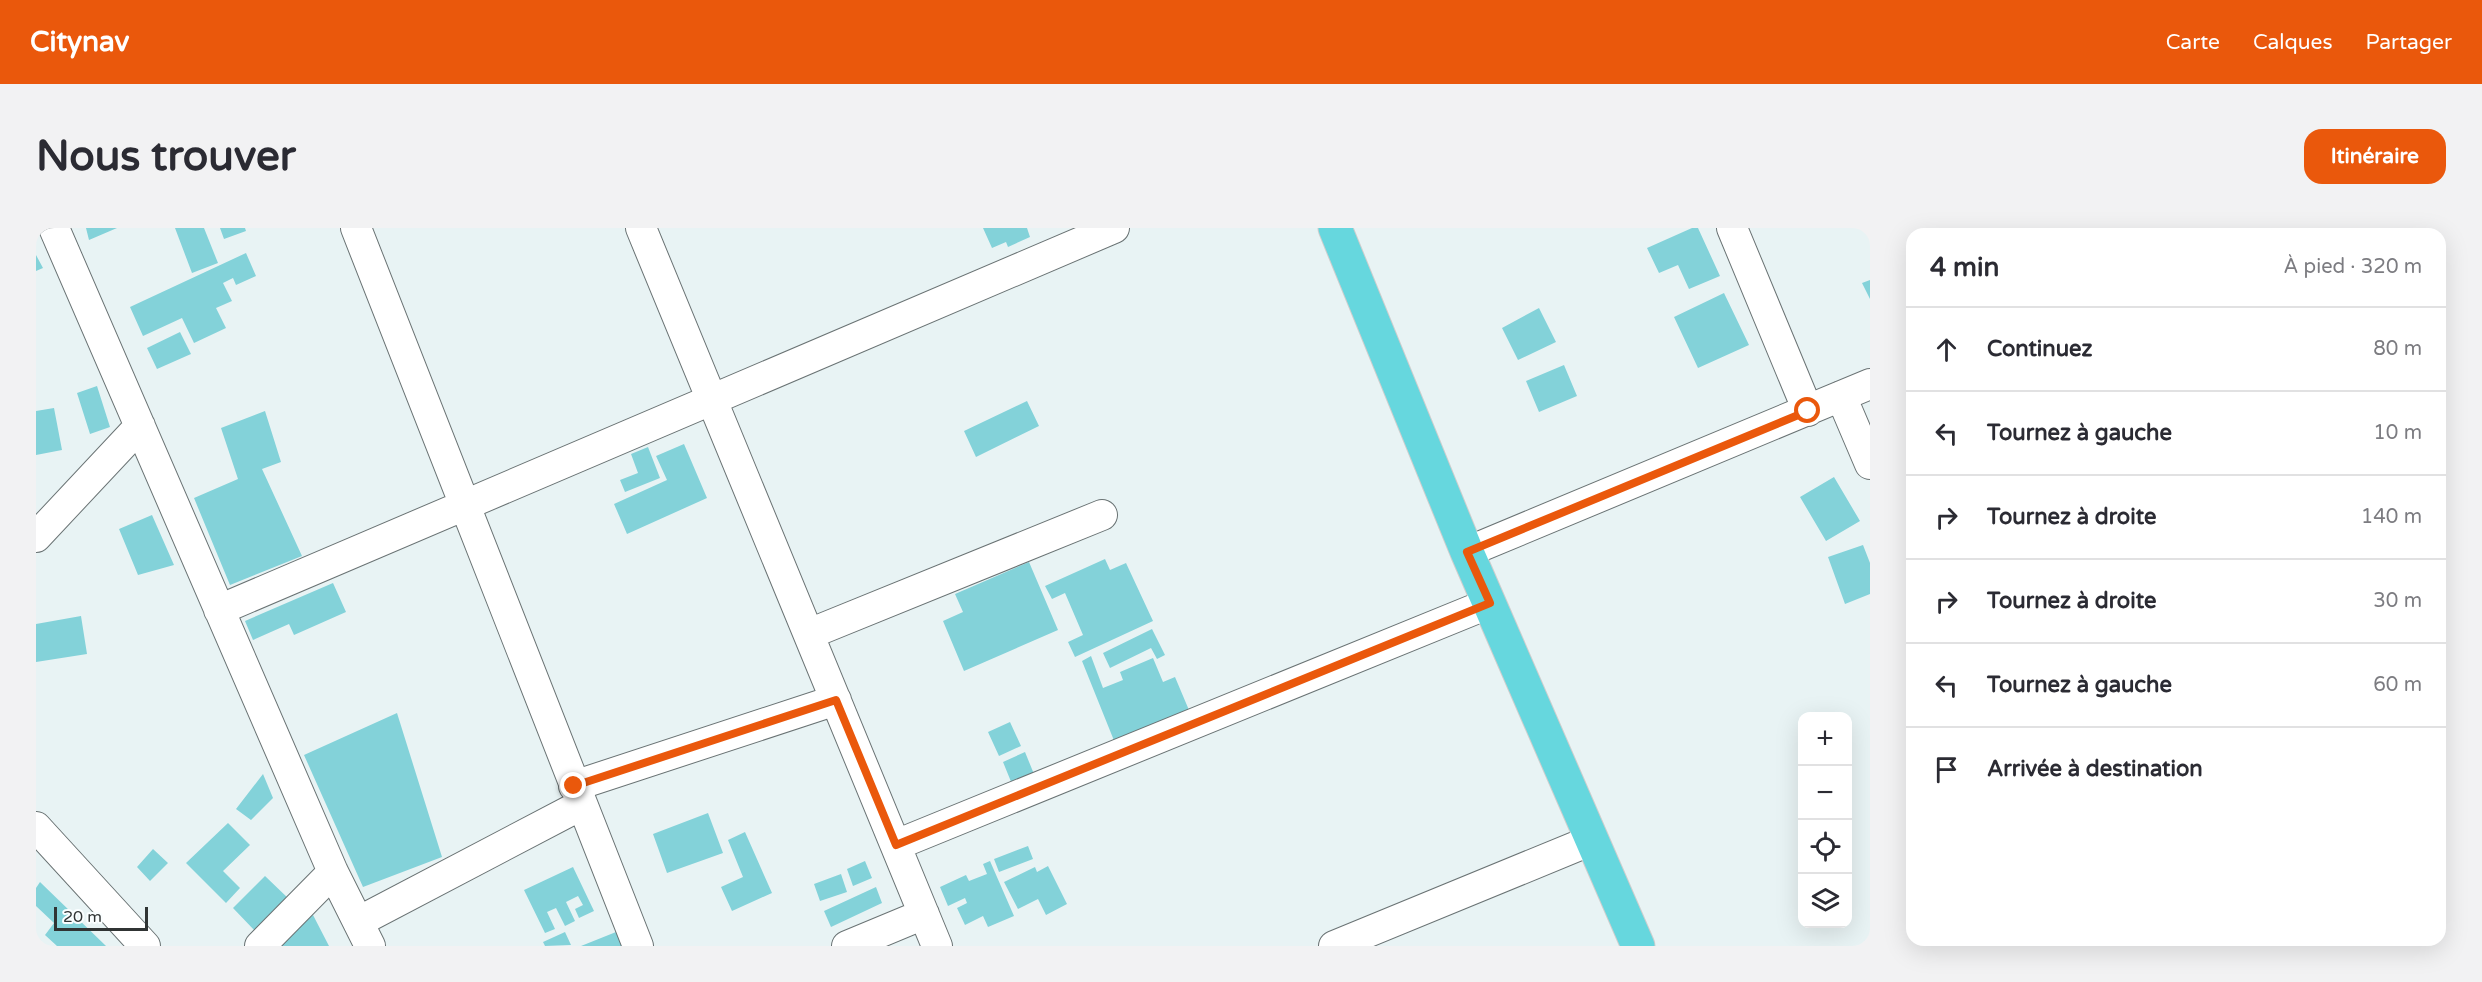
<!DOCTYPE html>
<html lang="fr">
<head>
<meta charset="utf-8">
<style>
  :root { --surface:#fff; --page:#f2f2f3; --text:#2b2b33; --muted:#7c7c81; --line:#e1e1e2; --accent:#ea580c }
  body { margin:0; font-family:"Varela Round",sans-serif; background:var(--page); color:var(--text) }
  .controls { position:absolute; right:18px; bottom:18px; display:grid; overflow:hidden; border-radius:12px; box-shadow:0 6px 24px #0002 }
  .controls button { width:54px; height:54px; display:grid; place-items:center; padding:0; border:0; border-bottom:2px solid var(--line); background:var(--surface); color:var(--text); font:30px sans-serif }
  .scale { position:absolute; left:18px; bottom:15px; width:94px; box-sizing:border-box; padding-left:6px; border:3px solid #303434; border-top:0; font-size:16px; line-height:21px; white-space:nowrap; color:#303434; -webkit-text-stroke:4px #fafeff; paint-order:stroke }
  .stop { position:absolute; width:18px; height:18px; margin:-14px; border:4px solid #ea580c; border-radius:50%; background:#fff }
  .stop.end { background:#ea580c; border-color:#fff; box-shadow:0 2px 6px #0008 }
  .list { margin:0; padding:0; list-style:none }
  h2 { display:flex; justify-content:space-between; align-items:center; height:78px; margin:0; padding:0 24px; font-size:26px }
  h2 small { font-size:20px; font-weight:400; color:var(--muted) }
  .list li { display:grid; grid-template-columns:39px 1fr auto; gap:18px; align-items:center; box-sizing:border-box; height:84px; padding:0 24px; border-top:2px solid var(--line) }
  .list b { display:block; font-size:22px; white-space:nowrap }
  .list em { font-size:20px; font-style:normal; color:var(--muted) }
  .icon { flex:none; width:33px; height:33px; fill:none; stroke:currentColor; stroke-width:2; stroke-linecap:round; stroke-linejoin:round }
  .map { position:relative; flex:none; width:1834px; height:718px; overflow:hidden; border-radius:18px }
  header { display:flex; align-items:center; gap:36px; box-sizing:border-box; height:84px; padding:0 30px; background:var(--accent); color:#fff }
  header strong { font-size:28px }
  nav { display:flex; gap:33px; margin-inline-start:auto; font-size:21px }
  .intro { display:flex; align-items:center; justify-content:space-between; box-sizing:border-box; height:144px; padding:0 36px }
  h1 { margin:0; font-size:42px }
  .button { padding:15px 27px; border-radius:18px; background:var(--accent); color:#fff; font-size:21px; font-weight:700 }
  main { display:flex; gap:36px; padding:0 36px }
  aside { flex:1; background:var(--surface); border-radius:18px; box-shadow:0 6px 24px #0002 }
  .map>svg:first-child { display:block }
  .building { fill:#83d2d9 }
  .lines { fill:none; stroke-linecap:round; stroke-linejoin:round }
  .minor-casing { stroke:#6a7374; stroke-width:32 }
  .primary-casing { stroke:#cdcece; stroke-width:35 }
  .minor { stroke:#fff; stroke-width:30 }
  .primary { stroke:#66d7de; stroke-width:33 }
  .route { stroke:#ea580c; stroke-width:8 }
</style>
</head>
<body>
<header>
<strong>Citynav</strong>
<nav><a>Carte</a><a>Calques</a><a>Partager</a></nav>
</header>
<div class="intro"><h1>Nous trouver</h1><a class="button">Itinéraire</a></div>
<main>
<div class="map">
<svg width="1834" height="718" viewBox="0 0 1834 718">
  <rect width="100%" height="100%" fill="#e8f3f4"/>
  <path class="building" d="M50 0H81L53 12Z
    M139 0H168L182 35 156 45Z
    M184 0H209L210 3 188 11Z
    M947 0H991L994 9 972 19 970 14 956 20Z
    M1656 0H1662L1684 48 1653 61 1642 37 1623 45 1611 20Z
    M210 25 220 48 200 57 197 50 187 55 196 73 180 80 190 100 158 115 146 90 107 108 94 79Z
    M0 27 7 40 0 43Z
    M1834 52V71L1826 55Z
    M1688 65 1713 117 1662 140 1638 89Z
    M1503 80 1520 114 1482 132 1466 100Z
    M144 104 155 126 121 141 111 120Z
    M1528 137 1541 168 1503 184 1490 153Z
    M61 158 74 199 54 206 41 165Z
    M991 173 1003 198 940 229 928 203Z
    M18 180 26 222 0 227V183Z
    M229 183 245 234 226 241 266 328 194 357 158 270 202 251 185 200Z
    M648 216 671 270 591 306 578 276 631 252 620 228Z
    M612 219 624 250 589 264 584 252 602 245 595 226Z
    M1798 249 1824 293 1790 313 1764 269Z
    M116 287 138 337 102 347 83 301Z
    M1827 317 1834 335V366L1809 376 1792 329Z
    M1069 331 1074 342 1090 335 1117 393 1039 429 1032 414 1047 407 1029 365 1016 371 1009 358Z
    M993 334 1022 402 928 443 907 393 927 384 919 366Z
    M297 355 310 384 258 407 253 396 217 412 209 393Z
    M45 388 51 426 0 434V396Z
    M1116 401 1129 427 1121 431 1115 420 1074 440 1067 425Z
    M1055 428 1067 460 1087 452 1084 444 1117 430 1127 454 1139 449 1158 494 1083 525 1046 433Z
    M361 485 406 629 327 659 268 527Z
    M974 494 985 518 963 528 952 504Z
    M989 524 1000 551 978 561 967 534Z
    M227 546 237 570 215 592 200 581Z
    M672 585 687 625 631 645 617 606Z
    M192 595 214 617 187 643 204 660 190 675 150 635Z
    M709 604 736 665 696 683 685 659 707 649 692 612Z
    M992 618 997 631 963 644 958 631Z
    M117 621 132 635 114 653 101 639Z
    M829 633 836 650 817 658 811 641Z
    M954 633 978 688 952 699 947 688 929 697 921 680 931 675 929 670 912 678 904 659 930 647 933 653 951 646 947 636Z
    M1012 638 1031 676 1010 687 1002 671 982 681 968 654 999 639 1001 644Z
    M537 639 558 683 543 690 539 681 547 677 542 668 530 674 539 693 529 698 520 680 511 684 519 701 509 705 488 662Z
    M805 646 811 664 784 673 778 656Z
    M229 648 254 672 221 705 197 680Z
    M4 654 70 718H21L9 707 18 695 0 678V660Z
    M840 659 846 675 795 699 788 683Z
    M277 687 293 718H236Z
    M585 702 592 718H545Z
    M529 704 535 717 509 718 507 714Z"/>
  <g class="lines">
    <g class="minor-casing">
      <path id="minor" d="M18 0 297 644 334 718
        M320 0 602 718
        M605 0 901 718
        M1696 0 1772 183
        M1805 168 1834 236
        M0 309 104 198
        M1431 324 1834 156
        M183 382 1078 0
        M773 406 1066 287
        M538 558 800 472
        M0 599 109 718
        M860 617 1454 375
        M322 694 545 577
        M224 718 297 644
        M811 718 888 686
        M1298 718 1556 612"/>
    </g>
    <g class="primary-casing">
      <path id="primary" d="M1299 0 1431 324 1602 718"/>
    </g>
    <use href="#minor" class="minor"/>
    <use href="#primary" class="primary"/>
  </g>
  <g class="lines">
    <path class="route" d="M538 558 800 472 860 617 1454 375 1431 324 1772 183"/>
  </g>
</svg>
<div class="controls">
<button>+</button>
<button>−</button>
<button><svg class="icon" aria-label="locate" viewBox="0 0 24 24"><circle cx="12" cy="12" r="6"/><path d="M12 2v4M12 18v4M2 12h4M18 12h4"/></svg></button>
<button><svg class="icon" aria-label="layers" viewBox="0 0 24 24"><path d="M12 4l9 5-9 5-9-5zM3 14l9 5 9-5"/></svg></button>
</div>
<div class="scale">20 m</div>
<div class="stop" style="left:1772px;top:183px"></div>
<div class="stop end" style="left:538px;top:558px"></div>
</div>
<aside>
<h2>4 min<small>À pied · 320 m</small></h2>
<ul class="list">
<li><svg class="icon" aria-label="ahead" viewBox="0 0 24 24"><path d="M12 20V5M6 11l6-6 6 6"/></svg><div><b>Continuez</b></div><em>80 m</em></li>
<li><svg class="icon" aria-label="left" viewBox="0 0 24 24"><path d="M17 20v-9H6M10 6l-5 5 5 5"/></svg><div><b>Tournez à gauche</b></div><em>10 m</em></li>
<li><svg class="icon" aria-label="right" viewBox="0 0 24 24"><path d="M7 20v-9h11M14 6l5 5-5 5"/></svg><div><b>Tournez à droite</b></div><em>140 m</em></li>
<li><svg class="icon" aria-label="right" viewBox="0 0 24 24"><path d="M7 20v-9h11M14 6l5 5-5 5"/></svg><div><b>Tournez à droite</b></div><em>30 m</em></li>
<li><svg class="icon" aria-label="left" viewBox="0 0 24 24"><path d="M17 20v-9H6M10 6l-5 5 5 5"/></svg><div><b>Tournez à gauche</b></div><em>60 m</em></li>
<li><svg class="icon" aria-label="arrive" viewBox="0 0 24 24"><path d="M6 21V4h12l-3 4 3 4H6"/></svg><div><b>Arrivée à destination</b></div></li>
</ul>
</aside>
</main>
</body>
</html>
